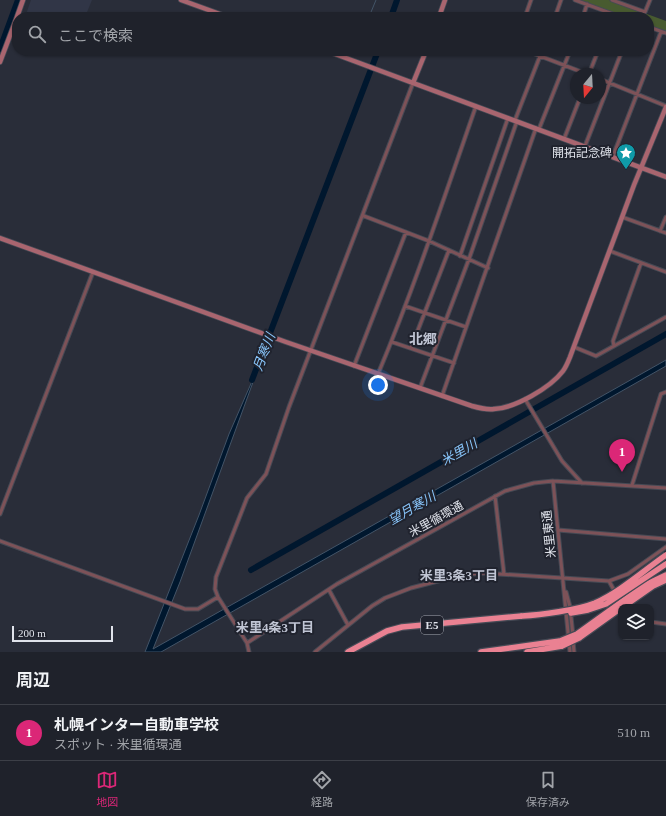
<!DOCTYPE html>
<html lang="ja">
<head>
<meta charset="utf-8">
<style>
  :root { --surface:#1f222b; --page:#2c2f37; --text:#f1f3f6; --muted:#a1a4a9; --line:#3c3f47; --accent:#db2777 }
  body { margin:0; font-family:"Times New Roman","Noto Sans JP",serif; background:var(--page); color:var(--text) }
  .controls { position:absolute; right:12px; bottom:12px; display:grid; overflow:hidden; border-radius:8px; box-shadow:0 1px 3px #0004 }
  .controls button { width:36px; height:36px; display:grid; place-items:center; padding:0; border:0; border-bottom:1px solid var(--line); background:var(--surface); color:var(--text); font:20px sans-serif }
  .compass { position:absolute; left:570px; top:68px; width:36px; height:36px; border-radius:50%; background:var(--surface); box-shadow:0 1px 3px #0004; rotate:198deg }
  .scale { position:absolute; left:12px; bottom:10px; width:101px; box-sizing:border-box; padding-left:4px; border:2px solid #e0e3eb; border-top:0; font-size:11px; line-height:14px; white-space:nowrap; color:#e0e3eb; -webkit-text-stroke:3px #20232e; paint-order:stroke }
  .you { position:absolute; left:378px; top:385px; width:14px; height:14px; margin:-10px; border:3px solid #fff; border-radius:50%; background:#1a73e8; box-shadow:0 0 0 6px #1a73e833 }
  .badge { display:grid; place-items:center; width:26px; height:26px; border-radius:50%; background:var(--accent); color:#fff; font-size:13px; font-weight:700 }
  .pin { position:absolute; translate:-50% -33px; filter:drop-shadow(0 1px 2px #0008) }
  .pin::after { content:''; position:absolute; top:21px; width:14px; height:12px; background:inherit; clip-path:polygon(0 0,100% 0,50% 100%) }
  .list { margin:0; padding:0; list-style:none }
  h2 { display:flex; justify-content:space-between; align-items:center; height:52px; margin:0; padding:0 16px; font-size:17px }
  h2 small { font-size:13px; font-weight:400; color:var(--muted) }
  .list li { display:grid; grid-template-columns:26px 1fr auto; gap:12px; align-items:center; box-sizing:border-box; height:56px; padding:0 16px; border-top:1px solid var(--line) }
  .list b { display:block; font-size:15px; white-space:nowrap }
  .list p { margin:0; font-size:13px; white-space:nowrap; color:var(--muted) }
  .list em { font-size:13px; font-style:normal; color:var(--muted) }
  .icon { flex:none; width:22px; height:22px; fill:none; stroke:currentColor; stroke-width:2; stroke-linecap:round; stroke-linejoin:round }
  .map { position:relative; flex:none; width:666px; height:652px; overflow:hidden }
  .search { position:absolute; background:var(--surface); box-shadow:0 1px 3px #0004; left:12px; right:12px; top:12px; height:44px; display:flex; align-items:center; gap:10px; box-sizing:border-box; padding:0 14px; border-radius:16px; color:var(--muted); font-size:15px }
  .sheet { height:108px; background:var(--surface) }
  nav { display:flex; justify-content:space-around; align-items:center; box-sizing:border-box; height:56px; border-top:1px solid var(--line); background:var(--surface); font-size:11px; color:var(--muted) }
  nav a { display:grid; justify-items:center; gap:2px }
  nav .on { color:var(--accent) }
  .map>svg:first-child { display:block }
  .built { fill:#313647 }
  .green { fill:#485b30 }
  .water { fill:#00172e; stroke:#435467 }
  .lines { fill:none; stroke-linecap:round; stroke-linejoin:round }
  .stream { stroke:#435467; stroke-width:1 }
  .river { stroke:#00172e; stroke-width:6 }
  .street-casing { stroke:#464a55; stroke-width:5 }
  .secondary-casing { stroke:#464a55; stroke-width:6 }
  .highway-casing { stroke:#464a55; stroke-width:8 }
  .street { stroke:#7d5258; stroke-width:3 }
  .secondary { stroke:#a9656f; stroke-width:4.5 }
  .highway { stroke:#ea8192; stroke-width:5.5 }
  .highway-bridge-casing { stroke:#464a55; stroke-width:8; stroke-linecap:butt }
  .highway-bridge { stroke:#ea8192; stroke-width:5.5 }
  .labels { text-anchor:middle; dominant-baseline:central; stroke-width:4; stroke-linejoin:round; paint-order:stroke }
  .shield { fill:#20232e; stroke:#a6a9b2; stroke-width:1 }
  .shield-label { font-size:11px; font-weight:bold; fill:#e0e3eb }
  .poi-label { font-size:12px; fill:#e0e3eb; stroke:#20232e; text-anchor:end }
  .street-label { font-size:12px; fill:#e0e3eb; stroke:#20232e }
  .water-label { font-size:13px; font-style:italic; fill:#89c6fc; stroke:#20232e }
  .neighbourhood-label { font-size:13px; font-weight:bold; fill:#c0c5d4; stroke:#20232e }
  .quarter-label { font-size:14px; font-weight:bold; fill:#c0c5d4; stroke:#20232e }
</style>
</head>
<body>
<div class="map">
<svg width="666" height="652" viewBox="0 0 666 652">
  <rect width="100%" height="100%" fill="#292d39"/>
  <path class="built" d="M31 0H92L85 17H25Z"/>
  <path class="green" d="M578 0H609L666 21V33L649 26V17H624Z"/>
  <path class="water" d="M666 360V366L161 652H145L199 515 229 434 260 363 180 582 153 649Z"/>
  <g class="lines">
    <path class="stream" d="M369 17 376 0
      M346 51 355 54 356 51"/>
    <path class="river" d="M391 17 397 0
      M0 49 18 0
      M252 380 378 51
      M251 570 666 334"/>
    <g class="street-casing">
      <path id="street" d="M575 0 621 17
        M612 0 645 12 650 0
        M525 17 531 0
        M555 17 561 0
        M583 17 587 4
        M649 27 666 33
        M527 51 587 74
        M589 74 598 51
        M600 79 666 106
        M515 120 542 51
        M539 129 570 51
        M564 139 580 98
        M585 146 622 51
        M613 156 661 32
        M364 216 429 241 488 268
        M622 217 666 233
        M660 231 666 217
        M610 251 666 272
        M460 256 508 118
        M405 306 466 327
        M392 342 454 363
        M614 346 613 341 641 263
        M574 347 596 356 666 317
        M411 348 449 250
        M354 366 406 232
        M378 374C415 286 445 195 476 106
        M420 388 469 259 517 121
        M442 396 536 128
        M525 399 562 461 582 483
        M553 481 570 652
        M632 485 661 394 666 392
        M495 496 504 574
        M0 514 93 272
        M558 530 666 539
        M0 541 185 609H198L218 597
        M609 581 615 592
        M329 590 348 625
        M566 592 570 607 573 636
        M651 622 666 624
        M573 641 574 652
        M247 643 218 597 215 589 216 577 247 498 266 474 289 407 413 83
        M249 652 247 643 337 584 505 491 534 483 553 481 666 488
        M315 652 372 606 385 598 411 588 461 575 483 573 609 581 628 574 666 547"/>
    </g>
    <g class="secondary-casing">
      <path id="secondary" d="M181 0 228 17
        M17 17 23 0
        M439 17 445 0
        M327 51 666 177
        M0 62 17 17
        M413 83 426 51
        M0 238 286 342 472 406C479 408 486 410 494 409 515 408 550 388 563 371 566 367 568 362 570 357L634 185 666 107"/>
    </g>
    <g class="highway-casing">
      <path id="highway" d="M623 607 653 586 666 580
        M577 634 645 585 666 575
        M579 638 621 608
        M348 652 387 631 402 627 522 616
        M481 652 560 641
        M527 652 562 646"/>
    </g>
    <use href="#street" class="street"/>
    <use href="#secondary" class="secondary"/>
    <use href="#highway" class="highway"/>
    <g class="highway-bridge-casing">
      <path id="highway-bridge" d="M571 613 588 610 606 604 666 564
        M522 616C540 615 578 610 595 603 620 592 643 571 666 555
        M560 641 577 634
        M562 646 579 638"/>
    </g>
    <use href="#highway-bridge" class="highway-bridge"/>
  </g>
  <defs>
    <g id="sight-pin" transform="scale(1)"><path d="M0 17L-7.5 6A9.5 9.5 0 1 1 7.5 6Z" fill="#0f9aa8" stroke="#20232e"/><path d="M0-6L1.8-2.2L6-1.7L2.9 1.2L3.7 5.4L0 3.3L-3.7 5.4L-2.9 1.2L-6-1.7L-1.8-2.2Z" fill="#fff"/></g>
  </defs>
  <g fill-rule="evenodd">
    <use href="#sight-pin" x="626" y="153"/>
  </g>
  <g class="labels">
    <rect class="shield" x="421" y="616" width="22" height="18" rx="3"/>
    <g class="shield-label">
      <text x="432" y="625">E5</text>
    </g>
    <g class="poi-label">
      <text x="612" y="153">開拓記念碑</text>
    </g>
    <g class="street-label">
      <text transform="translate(436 519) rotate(-29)">米里循環通</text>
      <text transform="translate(549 534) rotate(-96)">米里東通</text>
    </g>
    <g class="water-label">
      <text transform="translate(264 352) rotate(-69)">月寒川</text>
      <text transform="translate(459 452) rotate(-30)">米里川</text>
      <text transform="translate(412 508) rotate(-30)">望月寒川</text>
    </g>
    <g class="neighbourhood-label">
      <text x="459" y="575">米里3条3丁目</text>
      <text x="275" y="627">米里4条3丁目</text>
    </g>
    <g class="quarter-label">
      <text x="423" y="339">北郷</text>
    </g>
  </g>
</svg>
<div class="controls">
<button><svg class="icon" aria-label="layers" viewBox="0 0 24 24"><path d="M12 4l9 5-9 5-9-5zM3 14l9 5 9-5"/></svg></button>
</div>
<svg class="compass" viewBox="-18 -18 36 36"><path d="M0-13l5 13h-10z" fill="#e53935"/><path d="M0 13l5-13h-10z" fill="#a1a4a9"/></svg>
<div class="scale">200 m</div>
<div class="you"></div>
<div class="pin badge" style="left:622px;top:472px">1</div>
<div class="search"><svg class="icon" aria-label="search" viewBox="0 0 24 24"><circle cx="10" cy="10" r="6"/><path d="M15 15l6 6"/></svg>ここで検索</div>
</div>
<section class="sheet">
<h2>周辺<small></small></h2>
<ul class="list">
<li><span class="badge">1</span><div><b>札幌インター自動車学校</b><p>スポット · 米里循環通</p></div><em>510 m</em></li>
</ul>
</section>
<nav>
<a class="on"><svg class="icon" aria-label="map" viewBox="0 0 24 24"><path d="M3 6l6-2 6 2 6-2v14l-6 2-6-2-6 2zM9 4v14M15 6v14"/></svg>地図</a>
<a><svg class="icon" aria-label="directions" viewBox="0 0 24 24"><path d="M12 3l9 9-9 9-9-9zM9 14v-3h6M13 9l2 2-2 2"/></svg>経路</a>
<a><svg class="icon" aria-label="saved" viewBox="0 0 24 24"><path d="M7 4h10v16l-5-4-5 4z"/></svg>保存済み</a>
</nav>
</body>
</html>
